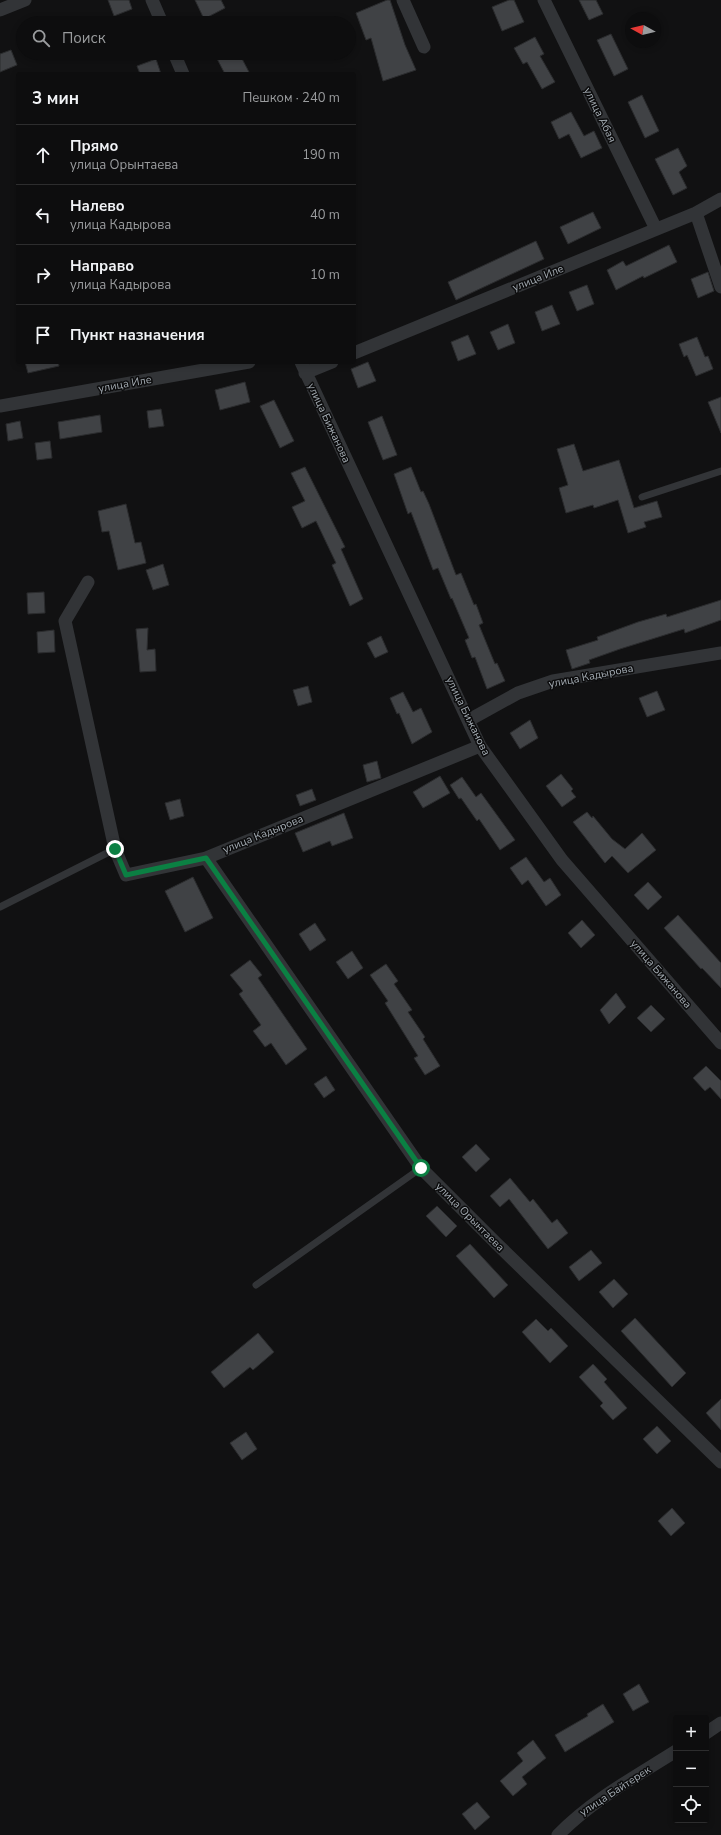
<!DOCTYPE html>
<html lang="ru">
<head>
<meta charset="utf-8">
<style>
  :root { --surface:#0d0d0e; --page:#161617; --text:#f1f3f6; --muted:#9a9c9e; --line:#2d2d2e }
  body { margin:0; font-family:"Nunito Sans",sans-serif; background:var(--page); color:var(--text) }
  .controls { position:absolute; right:12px; bottom:12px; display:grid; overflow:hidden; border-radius:4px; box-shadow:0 2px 6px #0003 }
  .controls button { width:36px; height:36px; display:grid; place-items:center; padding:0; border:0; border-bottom:1px solid var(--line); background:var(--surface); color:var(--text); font:20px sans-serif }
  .compass { position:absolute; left:625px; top:12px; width:36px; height:36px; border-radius:50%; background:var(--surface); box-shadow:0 2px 6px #0003; rotate:278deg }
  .stop { position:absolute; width:12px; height:12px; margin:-9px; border:3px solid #0b8043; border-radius:50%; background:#fff }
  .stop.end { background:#0b8043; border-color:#fff; box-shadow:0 1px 4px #0008 }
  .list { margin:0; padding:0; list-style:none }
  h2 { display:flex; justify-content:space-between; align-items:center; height:52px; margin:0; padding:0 16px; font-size:17px }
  h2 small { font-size:13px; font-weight:400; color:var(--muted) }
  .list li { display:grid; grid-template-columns:26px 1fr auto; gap:12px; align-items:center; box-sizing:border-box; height:60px; padding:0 16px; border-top:1px solid var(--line) }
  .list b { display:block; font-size:15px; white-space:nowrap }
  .list p { margin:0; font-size:13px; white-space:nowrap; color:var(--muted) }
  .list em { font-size:13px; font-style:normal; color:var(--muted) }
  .icon { flex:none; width:22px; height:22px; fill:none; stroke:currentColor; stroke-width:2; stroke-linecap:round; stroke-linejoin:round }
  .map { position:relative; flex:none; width:721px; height:1835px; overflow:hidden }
  .search { position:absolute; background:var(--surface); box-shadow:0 2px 6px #0003; left:16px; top:16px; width:340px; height:44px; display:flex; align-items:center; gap:10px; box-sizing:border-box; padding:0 14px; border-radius:22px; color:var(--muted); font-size:15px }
  .panel { position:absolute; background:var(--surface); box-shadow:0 2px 6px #0003; left:16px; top:72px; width:340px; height:292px; border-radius:4px }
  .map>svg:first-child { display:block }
  .building { fill:#404245; stroke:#2b2c2e }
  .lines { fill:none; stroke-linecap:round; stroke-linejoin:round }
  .service { stroke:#323437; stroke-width:7 }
  .minor { stroke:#323437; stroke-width:13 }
  .route { stroke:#0b8043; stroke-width:5 }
  .labels { text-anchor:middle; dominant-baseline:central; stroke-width:3; stroke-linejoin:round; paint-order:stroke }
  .street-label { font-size:11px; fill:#a3abb2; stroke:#0c0c0d }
</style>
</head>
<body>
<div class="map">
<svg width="721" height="1835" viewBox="0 0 721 1835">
  <rect width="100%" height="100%" fill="#111112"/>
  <path class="building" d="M108 0H129L132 9 114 16Z
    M195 0H221L225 8 204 19Z
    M387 0H390L405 45 416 70 383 81 371 38 366 40 356 13Z
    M509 0H514L524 22 502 31 492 7Z
    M579 0H596L603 14 589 20Z
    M611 34 628 69 614 76 597 40Z
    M535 37 544 54 540 56 555 82 542 89 527 62 523 64 514 48Z
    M11 50 17 65 0 72V54Z
    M214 53H239L250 74H225Z
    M156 59 161 74H140L137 66Z
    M642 95 659 131 645 138 628 102Z
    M571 112 584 136 594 131 602 148 581 158 569 134 559 139 551 122Z
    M678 148 687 166 679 172 687 188 673 195 655 159Z
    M593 212 601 228 568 244 560 227Z
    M536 241 544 259 456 300 448 282Z
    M669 245 677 262 644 278 643 276 616 290 607 270 623 261 626 266Z
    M708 272 714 291 698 298 691 279Z
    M587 285 594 304 577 311 569 292Z
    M552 305 560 324 542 331 535 312Z
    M508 324 515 343 498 350 490 332Z
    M468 335 476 354 458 361 451 342Z
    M697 337 705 357 708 356 713 369 696 376 687 355 684 357 679 344Z
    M25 362H58L59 366 28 373Z
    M368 362 376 381 358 388 351 369Z
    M245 382 250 402 220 410 215 390Z
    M721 397V433L708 402Z
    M274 400 294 441 280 448 260 406Z
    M161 409 164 426 149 428 147 411Z
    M100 415 102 432 60 439 58 422Z
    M382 416 397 455 383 460 368 422Z
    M20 421 23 438 8 441 6 424Z
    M50 441 52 458 37 460 35 443Z
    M574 444 583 471 619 460 634 508 657 501 662 517 644 522 646 527 628 533 618 500 594 508 593 505 566 513 559 488 568 485 557 449Z
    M305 467 345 547 341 549 363 599 350 606 332 565 336 563 316 521 302 528 292 507 305 501 291 473Z
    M411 467 421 492 423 491 429 504 456 575 461 573 474 605 476 604 483 623 479 625 495 664 497 663 505 681 487 689 475 657 472 658 465 640 469 638 452 598 451 599 438 568 433 570 411 512 408 514 394 474Z
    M126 504 135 543 141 542 146 563 118 570 109 531 102 532 98 511Z
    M163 564 169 585 153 590 146 570Z
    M44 592 45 613 28 614 27 593Z
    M721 600V620L685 633 684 629 620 649 589 660 590 663 572 669 566 650 598 640 597 637 638 622 666 614 667 617Z
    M148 628 147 650 155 649 156 671 140 672 136 629Z
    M54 630 55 652 38 653 37 632Z
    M381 636 388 652 375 658 367 643Z
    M308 686 312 702 298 706 293 690Z
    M657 691 665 710 647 717 639 698Z
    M403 692 413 712 421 708 432 732 412 744 399 713 397 714 390 698Z
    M530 720 538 738 520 749 510 733Z
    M377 761 381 778 367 782 363 765Z
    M561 774 573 789 571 791 576 797 562 807 546 786Z
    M440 776 450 793 423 808 413 792Z
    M462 777 476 797 481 793 515 840 500 850 479 819 477 821 461 798 459 799 450 785Z
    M312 789 316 800 300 806 296 795Z
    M180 799 184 816 170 820 165 803Z
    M587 812 592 818 593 816 612 839 625 849 642 833 656 850 628 873 612 856 605 863 573 822Z
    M344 813 353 838 332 846 330 841 303 852 295 833Z
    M526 857 544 882 550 878 561 895 546 906 528 880 522 885 510 868Z
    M193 877 213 918 185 932 165 891Z
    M648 882 662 897 648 910 634 895Z
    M678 915 721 963V988L702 968 701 969 664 928Z
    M582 920 595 935 581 948 568 933Z
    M315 923 326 940 310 951 299 934Z
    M352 951 363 968 348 979 336 962Z
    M250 960 262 975 258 978 307 1049 286 1065 271 1043 265 1047 253 1031 261 1025 239 994 243 991 230 975Z
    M386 964 398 981 394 984 412 1010 408 1012 425 1037 423 1039 440 1066 425 1075 414 1058 418 1056 385 1003 388 1001 370 975Z
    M616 993 626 1007 609 1024 600 1010Z
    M651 1005 665 1019 651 1032 637 1018Z
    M706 1066 721 1081V1099L710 1087 705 1091 693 1078Z
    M326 1076 335 1090 324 1098 314 1084Z
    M476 1144 490 1159 476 1172 462 1157Z
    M510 1178 530 1202 533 1199 552 1223 557 1219 568 1233 548 1249 509 1199 500 1207 490 1196Z
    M437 1206 457 1226 446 1237 426 1216Z
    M470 1244 508 1285 494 1298 456 1256Z
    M591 1250 602 1263 579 1281 569 1267Z
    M614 1279 628 1294 613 1308 599 1292Z
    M635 1318 686 1373 672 1387 621 1331Z
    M536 1319 548 1331 551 1328 568 1346 550 1363 522 1332Z
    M258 1333 274 1352 253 1370 250 1367 224 1388 211 1372Z
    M593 1364 607 1379 604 1382 627 1408 613 1420 600 1406 603 1403 579 1377Z
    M721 1399V1430L706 1413Z
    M657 1426 671 1441 657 1454 643 1439Z
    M246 1432 257 1449 242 1460 230 1443Z
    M672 1508 685 1523 671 1536 658 1521Z
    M639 1684 649 1702 633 1711 623 1694Z
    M603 1704 614 1722 565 1752 555 1735 588 1716 587 1714Z
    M533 1740 546 1758 522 1777 527 1784 513 1796 500 1781 523 1761 517 1753Z
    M477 1802 490 1817 475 1830 462 1814Z"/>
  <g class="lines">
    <path class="service" d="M642 497 721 471
      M0 907 115 849
      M256 1285 421 1168"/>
    <path class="minor" d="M152 0 162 23
      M403 0 424 47
      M544 0 656 229
      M0 10 25 0
      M174 53 183 74
      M696 213 721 287
      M354 353 696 213 721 199
      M301 362 480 746 562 860 721 1043
      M305 373 332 362
      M0 406 249 362
      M88 582 65 621 115 849 126 875 206 858 480 746
      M469 720 518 693 553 681 721 653
      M206 858 421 1168 497 1244 721 1462
      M706 1733 721 1723
      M558 1835C592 1800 635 1777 676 1751"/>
  </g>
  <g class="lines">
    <path class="route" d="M115 849 126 875 206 858 421 1168"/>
  </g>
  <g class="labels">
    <g class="street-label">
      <text transform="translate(600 115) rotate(64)">улица Абая</text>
      <text transform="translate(538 278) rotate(-22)">улица Иле</text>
      <text transform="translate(125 384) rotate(-10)">улица Иле</text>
      <text transform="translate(329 423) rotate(65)">улица Бижанова</text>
      <text transform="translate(591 676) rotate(-11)">улица Кадырова</text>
      <text transform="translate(468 716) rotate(64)">улица Бижанова</text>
      <text transform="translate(263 834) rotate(-22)">улица Кадырова</text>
      <text transform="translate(661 974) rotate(49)">улица Бижанова</text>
      <text transform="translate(470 1217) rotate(45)">улица Орынтаева</text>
      <text transform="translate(615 1791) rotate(-33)">улица Байтерек</text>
    </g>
  </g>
</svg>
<div class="controls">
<button>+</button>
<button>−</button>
<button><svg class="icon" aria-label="locate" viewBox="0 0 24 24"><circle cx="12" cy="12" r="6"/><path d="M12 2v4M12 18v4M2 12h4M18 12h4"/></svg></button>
</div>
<svg class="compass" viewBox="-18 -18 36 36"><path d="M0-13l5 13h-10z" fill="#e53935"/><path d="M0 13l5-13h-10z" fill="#9a9c9e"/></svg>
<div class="stop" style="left:421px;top:1168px"></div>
<div class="stop end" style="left:115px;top:849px"></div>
<div class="search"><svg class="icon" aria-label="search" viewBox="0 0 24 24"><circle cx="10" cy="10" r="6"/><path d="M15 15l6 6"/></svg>Поиск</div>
<section class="panel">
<h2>3 мин<small>Пешком · 240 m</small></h2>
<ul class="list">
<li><svg class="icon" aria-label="ahead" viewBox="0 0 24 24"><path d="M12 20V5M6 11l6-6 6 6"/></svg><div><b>Прямо</b><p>улица Орынтаева</p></div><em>190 m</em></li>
<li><svg class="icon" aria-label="left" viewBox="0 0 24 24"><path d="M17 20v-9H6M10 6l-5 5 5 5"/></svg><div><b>Налево</b><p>улица Кадырова</p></div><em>40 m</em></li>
<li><svg class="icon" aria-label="right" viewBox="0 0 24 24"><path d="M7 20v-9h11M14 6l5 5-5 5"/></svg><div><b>Направо</b><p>улица Кадырова</p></div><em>10 m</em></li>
<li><svg class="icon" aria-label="arrive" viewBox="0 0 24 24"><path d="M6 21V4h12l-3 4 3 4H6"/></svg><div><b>Пункт назначения</b></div></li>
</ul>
</section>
</div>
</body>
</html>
